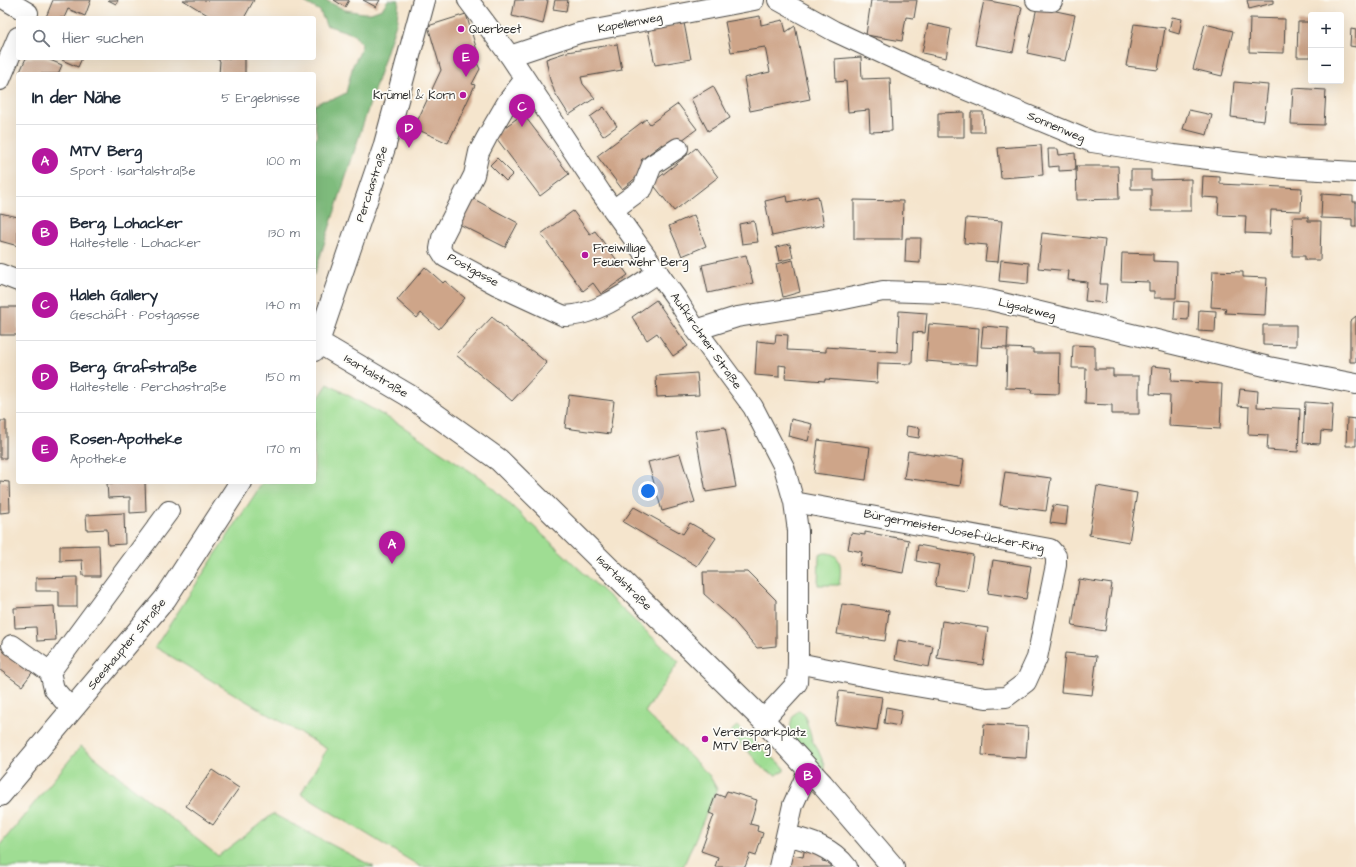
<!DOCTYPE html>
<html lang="de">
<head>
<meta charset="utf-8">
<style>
  :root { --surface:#fff; --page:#f6f6f7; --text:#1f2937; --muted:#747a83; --line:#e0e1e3; --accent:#b5179e }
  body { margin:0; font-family:"Architects Daughter",sans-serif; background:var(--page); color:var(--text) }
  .controls { position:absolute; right:12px; top:12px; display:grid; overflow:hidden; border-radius:4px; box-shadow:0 4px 16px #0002 }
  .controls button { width:36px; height:36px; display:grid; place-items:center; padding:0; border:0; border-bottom:1px solid var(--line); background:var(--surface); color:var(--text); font:20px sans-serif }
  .you { position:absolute; left:648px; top:491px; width:14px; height:14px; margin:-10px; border:3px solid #fff; border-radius:50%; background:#1a73e8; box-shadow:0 0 0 6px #1a73e833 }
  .badge { display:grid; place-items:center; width:26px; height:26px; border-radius:50%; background:var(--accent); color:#fff; font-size:13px; font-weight:700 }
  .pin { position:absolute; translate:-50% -33px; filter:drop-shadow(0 1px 2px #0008) }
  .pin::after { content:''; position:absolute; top:21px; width:14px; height:12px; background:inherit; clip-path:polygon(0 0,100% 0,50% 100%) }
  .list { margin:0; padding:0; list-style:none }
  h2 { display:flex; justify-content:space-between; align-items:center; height:52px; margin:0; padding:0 16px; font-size:17px }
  h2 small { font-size:13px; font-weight:400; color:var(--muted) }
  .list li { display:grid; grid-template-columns:26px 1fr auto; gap:12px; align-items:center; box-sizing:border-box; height:72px; padding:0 16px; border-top:1px solid var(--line) }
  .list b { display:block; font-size:15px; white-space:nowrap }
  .list p { margin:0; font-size:13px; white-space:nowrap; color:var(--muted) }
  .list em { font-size:13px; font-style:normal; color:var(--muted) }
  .icon { flex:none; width:22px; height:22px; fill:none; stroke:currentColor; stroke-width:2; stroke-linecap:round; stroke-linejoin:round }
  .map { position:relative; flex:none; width:1356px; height:867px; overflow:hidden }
  .search { position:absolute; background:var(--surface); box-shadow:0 4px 16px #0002; left:16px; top:16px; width:300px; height:44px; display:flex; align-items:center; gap:10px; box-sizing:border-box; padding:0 14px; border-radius:4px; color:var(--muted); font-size:15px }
  .panel { position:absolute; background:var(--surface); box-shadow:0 4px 16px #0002; left:16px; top:72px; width:300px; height:412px; border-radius:4px }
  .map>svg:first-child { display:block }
  .green { fill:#9fdd93; stroke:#65845f }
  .forest { fill:#7fbc7d; stroke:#557454 }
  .building { fill:#cea589 }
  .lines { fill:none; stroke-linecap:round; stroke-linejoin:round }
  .minor-casing { stroke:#494743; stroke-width:22 }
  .major-casing { stroke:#494743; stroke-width:24 }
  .minor { stroke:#fff; stroke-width:20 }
  .major { stroke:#fff; stroke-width:22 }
  .poi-dot { fill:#b5179e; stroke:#fdfcf7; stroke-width:1.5 }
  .labels { text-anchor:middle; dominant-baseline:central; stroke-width:3.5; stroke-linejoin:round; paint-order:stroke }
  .street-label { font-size:12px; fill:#2b2b2b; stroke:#fdfcf7 }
  .poi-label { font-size:12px; fill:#2b2b2b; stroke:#fdfcf7; text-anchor:start }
</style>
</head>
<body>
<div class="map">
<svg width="1356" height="867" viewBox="0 0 1356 867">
  <rect width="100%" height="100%" fill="#fdfcf7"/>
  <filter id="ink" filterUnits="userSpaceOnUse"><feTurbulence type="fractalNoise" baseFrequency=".025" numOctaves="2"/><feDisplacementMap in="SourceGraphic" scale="8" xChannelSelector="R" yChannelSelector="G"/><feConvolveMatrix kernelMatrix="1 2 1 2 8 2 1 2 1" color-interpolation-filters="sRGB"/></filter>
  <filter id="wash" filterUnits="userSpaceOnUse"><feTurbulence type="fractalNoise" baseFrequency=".012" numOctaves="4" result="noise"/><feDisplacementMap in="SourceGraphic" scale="16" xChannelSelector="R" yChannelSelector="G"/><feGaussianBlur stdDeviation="0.9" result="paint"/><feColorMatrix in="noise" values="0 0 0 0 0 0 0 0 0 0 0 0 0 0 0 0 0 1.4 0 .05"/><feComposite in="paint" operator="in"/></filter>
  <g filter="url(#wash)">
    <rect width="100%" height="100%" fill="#f5e5cd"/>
    <path class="green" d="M328 384 399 424 485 481 679 662 645 712 709 775 717 789 683 867H421L301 794 327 749 155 647 263 482H314V405Z
      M824 553C844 552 841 572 839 585H818L819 555Z
      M798 711H801L805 716 812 740 818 750 824 764V773L791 735C790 726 790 717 798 711Z
      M737 726 749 738 784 767V771L776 775 766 771 730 732Z
      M81 746 218 856 273 814 374 867H0V845Z"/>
    <path class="forest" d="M301 0H325L345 10 363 13H371L382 9 388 0H399L397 20 314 275V142L317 136 314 118V106L322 101 336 98 346 93 353 65 359 54 362 44 353 34 326 25 320 11Z"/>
    <g id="blocks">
      <path class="building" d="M53 0H91L85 16 68 9 64 18H48L46 17Z
        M108 0H118L116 4Z
        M183 0H254L244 18H210L211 17Z
        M334 0H349L345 7Z
        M363 0H380L376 7Z
        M515 0H548L543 24 512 16Z
        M555 0H568L566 11 553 9Z
        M871 0H917L914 18 906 17 902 41 866 35Z
        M984 0 1022 7 1013 52 975 45Z
        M1247 0H1273V3L1249 9Z
        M1037 7 1075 15 1065 61 1027 53Z
        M466 14 479 57 475 59 480 69 472 84 475 85 448 143 414 128 441 70 428 26Z
        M760 16 761 25 783 20 786 32 795 26 810 99 750 111 744 78 770 72 765 47 731 52 725 22Z
        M1172 17 1182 19 1179 34 1169 31Z
        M1250 18 1285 19 1284 53 1249 52Z
        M1298 22H1311V57H1297Z
        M684 23 691 59 655 65 648 30Z
        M928 24 951 29 946 58 922 53Z
        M1134 24 1165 28 1158 70 1126 66Z
        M1205 24 1233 31 1222 76 1193 69Z
        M1351 29 1356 30V47L1350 46Z
        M617 44 622 70 581 77 583 84 595 98 569 115 555 93 550 80 546 59 567 52Z
        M861 57 862 79 890 78 892 131 870 132 869 110 848 112 846 81 836 82 835 59Z
        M26 58H45L62 65 58 74H19Z
        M63 58H82L78 67 62 60Z
        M215 58H245V74H219L220 61Z
        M1234 82 1268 85 1264 121 1231 117Z
        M713 86 730 118 708 131 691 99Z
        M1293 88 1326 90 1324 125 1291 124Z
        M678 104 697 129 667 151 662 144 641 160 647 169 622 189 597 156 646 119 650 124Z
        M604 107 617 126 603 136 590 117Z
        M1189 110 1212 115 1207 135 1183 129Z
        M964 112V137H938V113Z
        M971 112H983L984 132H971Z
        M523 114 569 174 540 196 494 135Z
        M1041 145 1043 175 1001 178 998 148Z
        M696 148 718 177 674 211 652 183Z
        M1048 149H1058L1059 155 1075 153 1076 170 1059 171V166L1049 167Z
        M497 158 513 174 506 181 490 165Z
        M1076 166H1118L1119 199 1077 200Z
        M1131 170H1151V180L1191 179V211H1151V189H1131Z
        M1203 176 1220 177V184L1302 188 1301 211 1271 210 1270 234 1245 233 1246 216 1218 215 1219 198 1202 197Z
        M1322 194 1353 196V202H1356V227H1352V219L1321 218Z
        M787 196 788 202 818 196 824 225 772 236 765 201Z
        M472 198 518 223 505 247 457 223Z
        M854 200 903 201 902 239H854Z
        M573 211 590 234 595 231 628 275 601 294 593 283 583 291 541 234Z
        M0 213 18 217V246L0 241Z
        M694 215 706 246 682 256 669 226Z
        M1293 217H1308V221H1321L1320 260H1305V256H1292Z
        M966 218 1002 221 998 262 985 261 987 245 964 243Z
        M754 221 758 242 742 244 739 224Z
        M1042 233 1105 240 1100 284H1107L1105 303 1085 301 1087 282 1068 280 1069 271 1038 268Z
        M906 238H921L920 263 905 262Z
        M790 244 793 258 779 261 776 247Z
        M1122 253 1153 254V261L1177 262 1176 298H1154V291H1149V282L1121 281Z
        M746 255 753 283 708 293 702 265Z
        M793 260 800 292 783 297 776 264Z
        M1001 260 1029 263 1028 284 999 281Z
        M425 267 443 283 445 281 465 298 439 329 421 313 417 318 397 300Z
        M1213 271 1243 272V277L1267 278 1265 315 1225 313 1226 308 1211 307Z
        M656 300 688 346 673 356 657 333 647 340 632 317Z
        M1175 301 1189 302 1188 320 1174 319Z
        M0 307H18V335H0Z
        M1199 310 1216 311 1215 332 1198 331Z
        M899 311 927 313 925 333 913 332 912 364 878 363 877 383 825 379V381L785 378 786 366 779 365V377L755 375 757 341 775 343 776 334 788 335 787 350 826 352V347L897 352Z
        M1356 316V362H1350V321Z
        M492 317 547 363 512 401 456 355Z
        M929 324 979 328 977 365 926 361Z
        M1263 325H1296V346L1263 345Z
        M983 326 1008 328 1007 348 981 347Z
        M1073 345 1095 346V369H1113V376H1139V414H1112V405L1085 404 1086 368H1072Z
        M1007 348 1033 349V353H1060L1059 394 1031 393 1032 389 1006 388Z
        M1152 366 1172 368 1171 381 1222 384 1220 429 1169 426 1170 395 1150 394Z
        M697 373 699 395 657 397 656 376Z
        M1240 389 1258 391 1257 407 1300 409 1298 452 1267 450 1268 435 1248 434 1249 407 1238 406Z
        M569 395 614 401 610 434 565 428Z
        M1305 402 1333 404 1331 432 1321 431 1320 444 1303 443Z
        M1347 418 1356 419V446H1346Z
        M791 419 812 424 808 441 788 436Z
        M0 421H6V458H0Z
        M907 426 920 428 919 438 906 436Z
        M725 427 736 487 706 492 695 431Z
        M818 440 870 447 866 480 814 473Z
        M908 451 964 460 960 486 904 478Z
        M680 454 695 502 662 511 648 462Z
        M1005 472 1051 478 1046 511 1000 505Z
        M0 481 9 482 10 512 0 513Z
        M145 482 146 512 130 513V497L108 498 107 483Z
        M1097 486 1137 493 1129 542 1089 535Z
        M1053 505 1068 507 1066 525 1050 523Z
        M634 507 683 534 690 523 716 538 697 566 623 522Z
        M124 513 125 544 108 545 107 529 87 530 86 515Z
        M865 532 909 540 903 573 860 565 862 552 848 549 851 533 865 535Z
        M99 545 100 576H83L82 560 60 561V546Z
        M918 545 973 555 967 591 935 586 939 565 916 561Z
        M993 560 1031 566 1026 599 988 593Z
        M703 572H748L776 600V646L757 648 731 618 704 594Z
        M77 577V607H59V591H36V578Z
        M1079 579 1112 584 1105 631 1072 626Z
        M842 604 889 611 885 641 837 634Z
        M54 606 56 640 37 641 36 627 15 628 14 608Z
        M942 621 988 628 983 665 937 658Z
        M898 640 933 646 929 667 895 660Z
        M2 648 34 670 22 686 0 670V650Z
        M1065 653 1097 656 1092 695 1061 692Z
        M839 691 882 697 877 730 835 724Z
        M886 707 902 710 899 726 884 723Z
        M984 724 1028 727 1026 758 982 755Z
        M212 770 239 788 213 825 186 806Z
        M727 791 757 800 750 824 758 826 757 831 763 833 756 856 750 854 745 867H715L718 857 701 851 714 815 709 813 716 794 724 797Z
        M805 847 824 851 822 861 832 863 831 867H789L792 855 803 857Z"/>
    </g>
  </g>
  <g filter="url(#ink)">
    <use href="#blocks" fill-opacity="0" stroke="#494743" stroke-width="1"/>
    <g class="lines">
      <g class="minor-casing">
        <path id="minor" d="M6 0 28 13
          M468 0 510 56 601 193 676 298 696 330 753 407 784 467 794 502 798 531V663L797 683 763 720
          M778 0 834 31 916 69 1092 142 1174 155 1284 168 1356 172
          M1036 0 1052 1
          M510 56 579 33 754 0
          M525 79 508 101 487 137 479 152 474 175 442 238 440 249 445 257 497 285 564 316C596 316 631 290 658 272
          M0 80 18 37
          M613 210 643 188 652 165 678 148
          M0 274 18 281
          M696 330 737 317 830 302 883 291 945 293 990 300 1269 367 1356 384
          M794 502 1050 549 1056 556V565L1037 658 1026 682 1006 697 986 698 898 683 798 663
          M12 645 50 672 54 689 72 710
          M50 672 169 511
          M787 835C810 841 832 847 847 867
          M779 867 793 805 809 769"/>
      </g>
      <g class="major-casing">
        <path id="major" d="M318 342 408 395 499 460 763 720 822 784 893 867
          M314 350 318 342 384 148 424 0
          M0 795 165 599 241 482"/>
      </g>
      <use href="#minor" class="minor"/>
      <use href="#major" class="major"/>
    </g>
  </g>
  <g class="poi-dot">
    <circle cx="461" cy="29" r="4"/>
    <circle cx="463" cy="95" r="4"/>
    <circle cx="585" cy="255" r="4"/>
    <circle cx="705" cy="739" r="4"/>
  </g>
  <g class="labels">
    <g class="street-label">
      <text transform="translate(630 23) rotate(-11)">Kapellenweg</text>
      <text transform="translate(1056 127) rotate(23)">Sonnenweg</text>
      <text transform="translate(372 184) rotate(-72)">Perchastraße</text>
      <text transform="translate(473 270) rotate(29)">Postgasse</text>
      <text transform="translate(1027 309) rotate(14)">Ligsalzweg</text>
      <text transform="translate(706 341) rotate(55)">Aufkirchner Straße</text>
      <text transform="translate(376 376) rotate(31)">Isartalstraße</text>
      <text transform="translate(954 531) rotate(11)">Bürgermeister-Josef-Ücker-Ring</text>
      <text transform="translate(624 583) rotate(45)">Isartalstraße</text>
      <text transform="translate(127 644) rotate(-50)">Seeshaupter Straße</text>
    </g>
    <g class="poi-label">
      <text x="469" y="29">Querbeet</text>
      <text x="455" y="95" text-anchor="end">Krümel &amp; Korn</text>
      <text x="593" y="248">Freiwillige<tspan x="593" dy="14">Feuerwehr Berg</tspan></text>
      <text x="713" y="732">Vereinsparkplatz<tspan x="713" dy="14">MTV Berg</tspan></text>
    </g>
  </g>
</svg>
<div class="controls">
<button>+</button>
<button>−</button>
</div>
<div class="you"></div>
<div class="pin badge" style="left:392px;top:564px">A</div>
<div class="pin badge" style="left:808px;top:796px">B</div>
<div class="pin badge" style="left:522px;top:127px">C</div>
<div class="pin badge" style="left:409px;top:148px">D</div>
<div class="pin badge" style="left:466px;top:77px">E</div>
<div class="search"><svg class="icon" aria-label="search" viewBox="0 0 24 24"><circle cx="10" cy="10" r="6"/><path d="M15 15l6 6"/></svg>Hier suchen</div>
<section class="panel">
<h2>In der Nähe<small>5 Ergebnisse</small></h2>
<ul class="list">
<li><span class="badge">A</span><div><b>MTV Berg</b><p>Sport · Isartalstraße</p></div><em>100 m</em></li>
<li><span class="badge">B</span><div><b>Berg, Lohacker</b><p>Haltestelle · Lohacker</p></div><em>130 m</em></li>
<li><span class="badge">C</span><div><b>Haleh Gallery</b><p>Geschäft · Postgasse</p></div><em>140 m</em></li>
<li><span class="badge">D</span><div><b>Berg, Grafstraße</b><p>Haltestelle · Perchastraße</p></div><em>150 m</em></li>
<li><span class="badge">E</span><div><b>Rosen-Apotheke</b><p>Apotheke</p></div><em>170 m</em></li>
</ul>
</section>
</div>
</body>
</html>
